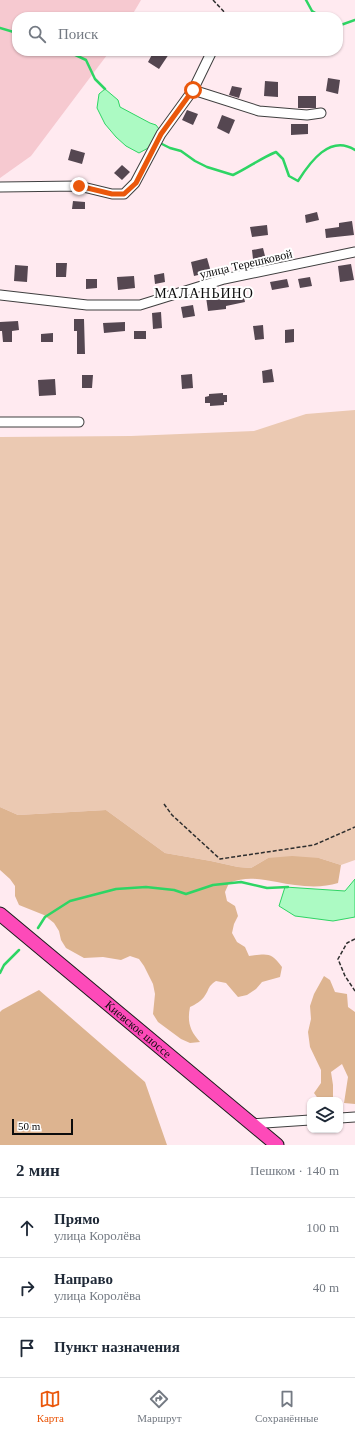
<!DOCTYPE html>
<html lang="ru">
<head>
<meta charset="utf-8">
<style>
  :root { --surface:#fff; --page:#f6f6f7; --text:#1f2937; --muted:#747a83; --line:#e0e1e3; --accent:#ea580c }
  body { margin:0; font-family:"Times New Roman",serif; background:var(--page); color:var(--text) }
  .controls { position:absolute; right:12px; bottom:12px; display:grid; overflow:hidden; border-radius:8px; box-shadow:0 1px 3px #0004 }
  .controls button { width:36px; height:36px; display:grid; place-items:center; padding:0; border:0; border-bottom:1px solid var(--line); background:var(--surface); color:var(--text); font:20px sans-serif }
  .scale { position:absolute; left:12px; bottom:10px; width:61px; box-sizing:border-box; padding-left:4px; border:2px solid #0c0c0c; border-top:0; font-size:11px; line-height:14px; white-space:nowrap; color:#0c0c0c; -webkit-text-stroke:3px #fff; paint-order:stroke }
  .stop { position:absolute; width:12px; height:12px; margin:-9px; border:3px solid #ea580c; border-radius:50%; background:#fff }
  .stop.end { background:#ea580c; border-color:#fff; box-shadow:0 1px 4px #0008 }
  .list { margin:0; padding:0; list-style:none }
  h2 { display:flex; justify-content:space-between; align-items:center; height:52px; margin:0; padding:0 16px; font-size:17px }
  h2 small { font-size:13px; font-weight:400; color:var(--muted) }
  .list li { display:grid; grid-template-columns:26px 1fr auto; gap:12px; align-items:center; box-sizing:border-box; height:60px; padding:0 16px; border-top:1px solid var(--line) }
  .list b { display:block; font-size:15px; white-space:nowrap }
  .list p { margin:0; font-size:13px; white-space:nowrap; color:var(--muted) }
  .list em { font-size:13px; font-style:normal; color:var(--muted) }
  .icon { flex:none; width:22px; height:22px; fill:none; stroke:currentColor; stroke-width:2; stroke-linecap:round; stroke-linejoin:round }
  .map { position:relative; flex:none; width:355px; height:1145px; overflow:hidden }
  .search { position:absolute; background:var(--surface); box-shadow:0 1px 3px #0004; left:12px; right:12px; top:12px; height:44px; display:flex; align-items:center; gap:10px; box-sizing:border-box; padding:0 14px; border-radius:16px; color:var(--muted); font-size:15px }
  .sheet { height:232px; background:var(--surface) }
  nav { display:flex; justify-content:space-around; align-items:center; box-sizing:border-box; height:56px; border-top:1px solid var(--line); background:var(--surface); font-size:11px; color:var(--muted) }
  nav a { display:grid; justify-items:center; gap:2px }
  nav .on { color:var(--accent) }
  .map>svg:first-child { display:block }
  .farmland { fill:#f6c9d0 }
  .green { fill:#ebc9b2 }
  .forest { fill:#ddb490 }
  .water { fill:#acfac3; stroke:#2ed564 }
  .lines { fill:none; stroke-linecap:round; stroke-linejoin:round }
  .stream { stroke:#2ed564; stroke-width:2.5 }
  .building { fill:#554751 }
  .minor-casing { stroke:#3f3f3f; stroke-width:11 }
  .highway-casing { stroke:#1d1d1d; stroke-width:15 }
  .path { stroke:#2e2e2e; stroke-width:1.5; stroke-dasharray:4 2; stroke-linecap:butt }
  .minor { stroke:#fff; stroke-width:9 }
  .highway { stroke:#fd4ab9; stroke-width:13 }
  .route { stroke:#ea580c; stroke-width:5 }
  .labels { text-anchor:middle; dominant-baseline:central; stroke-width:4; stroke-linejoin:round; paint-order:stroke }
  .street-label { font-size:12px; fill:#0c0c0c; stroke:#fff }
  .quarter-label { font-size:14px; letter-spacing:1px; fill:#0c0c0c; stroke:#fff }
</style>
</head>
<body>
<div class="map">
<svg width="355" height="1145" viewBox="0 0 355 1145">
  <rect width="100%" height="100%" fill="#ffeaf0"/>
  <path class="farmland" d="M0 0H141L131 17H17V51H110L31 156 0 178Z"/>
  <path class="green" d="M355 410V860L341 865 319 858H268L251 868 238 867 211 861 165 853 106 810 18 815 0 807V437L131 436 254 431 306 414Z"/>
  <path class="forest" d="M0 807 18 815 106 810 165 853 211 861 238 867 251 868 268 858 292 856 319 858 341 865 338 883C320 889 296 886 277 882 260 879 246 876 229 883L225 892 227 901 235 906 238 916 234 924 232 933 237 942 245 947 249 956C266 954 271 951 282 967L280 977 262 982 256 989 247 995 238 997 226 983 216 981C207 987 210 989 204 997 200 1002 196 1004 190 1007 187 1022 190 1031 200 1042L190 1043 181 1039 158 1022 153 1014 155 994 153 984 144 966 139 959 130 956 121 960 103 957 84 958 66 948 61 940 59 931 54 923 44 915 19 905 15 896V886L10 879 0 870Z
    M324 976 330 980 335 992 347 994 348 1007 355 1012V1104L344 1103 348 1077 342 1064 331 1072 333 1085V1098L329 1100H319L314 1093 321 1083V1070L310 1047 308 1032 311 1019 310 1006 314 994Z
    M39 990 145 1082 167 1145H0V1012L2 1010Z"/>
  <path class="water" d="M105 89 118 100 120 107 150 123 156 125 159 129 150 147 139 153 126 146 116 137 105 124 97 108 99 94Z
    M355 879V917L333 921 295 916 279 906 285 887 345 891Z"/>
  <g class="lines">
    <path class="stream" d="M306 0 312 11 322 17
      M338 26 355 20
      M0 28 17 33
      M67 51 86 60 95 79 105 89
      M160 143 170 148 181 151 195 161 207 167 233 175C248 168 261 158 276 152L283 159 289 176 298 181C310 162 330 134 355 150
      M38 928 45 917 70 901 116 889 146 887 174 890 186 894 213 885 241 882 267 888 288 887
      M0 973 4 965 19 950"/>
  </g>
  <path class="building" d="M154 51H171L159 69 148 62Z
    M328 78 340 80 338 94 326 91Z
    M265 81 278 82V97L264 96Z
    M232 86 242 88 239 98 229 95Z
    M298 96H316V108H298Z
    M187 110 198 114 193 125 182 120Z
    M222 115 235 120 229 134 217 128Z
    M291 124H308V134L291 135Z
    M71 149 85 153 82 164 68 160Z
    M122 165 130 172 122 180 114 173Z
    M73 201 85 202V209H72Z
    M317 212 319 220 306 223 305 215Z
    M352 221 354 235 326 238 325 229 339 227V223Z
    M267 225 268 235 252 237 250 227Z
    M263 248 265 256 253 259 252 250Z
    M207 258 211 272 194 276 191 262Z
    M56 263H67L66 277H56Z
    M351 264 354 280 340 282 338 266Z
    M15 265 28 266 27 282 14 281Z
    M164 273 165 282 155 284 154 275Z
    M134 276 135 288 118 290 117 277Z
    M310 277 312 286 300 288 298 279Z
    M86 279H97V288L86 289Z
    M287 279 289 287 272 290 270 282Z
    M242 288 245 302 226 306V309L208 311 206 297 235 294 234 289Z
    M193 305 195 316 183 318 181 307Z
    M161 312 162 328 153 329 152 313Z
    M74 319H84L85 354H77V331H74Z
    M18 321 19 330 12 331V342H3L2 331H0V322Z
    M125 322V331L104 333 103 323Z
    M263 325 264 339 255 340 253 326Z
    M294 329V342L285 343V330Z
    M134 331H146V339H134Z
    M53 333V342H41V334Z
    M272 369 274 382 263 383 262 371Z
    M192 374 193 388 182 389 181 375Z
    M82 375H93L92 388H82Z
    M55 379 56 395 39 396 38 380Z
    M223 393V395H227V402H224V405L210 406V403H205V397L209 396V394Z"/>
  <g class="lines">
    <g class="minor-casing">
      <path id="minor" d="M193 90 259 111 307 115 321 113
        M0 187 79 186 112 194H124L135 183 161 134 193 90 212 51
        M0 295 87 305H140L224 279 355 252
        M0 422H79
        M340 1118 355 1117
        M251 1124 310 1120"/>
    </g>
    <g class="highway-casing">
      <g id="highway">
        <path id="s1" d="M0 914 277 1145"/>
      </g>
    </g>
    <path class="path" d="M213 0 229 17
      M164 804 172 815 220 859 314 845 355 827
      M355 939 347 943 338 959 345 976 355 991"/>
    <use href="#minor" class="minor"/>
    <use href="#highway" class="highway"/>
  </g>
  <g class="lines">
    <path class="route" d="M79 186 112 194H124L136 183 161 134 193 90"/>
  </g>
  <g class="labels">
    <g class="street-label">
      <text transform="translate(246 264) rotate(-13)">улица Терешковой</text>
      <text stroke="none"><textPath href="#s1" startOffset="180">Киевское шоссе</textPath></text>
    </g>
    <g class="quarter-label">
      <text x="204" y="293">МАЛАНЬИНО</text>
    </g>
  </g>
</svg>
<div class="controls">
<button><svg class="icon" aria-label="layers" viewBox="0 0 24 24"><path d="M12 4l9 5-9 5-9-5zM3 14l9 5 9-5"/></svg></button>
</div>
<div class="scale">50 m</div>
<div class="stop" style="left:193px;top:90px"></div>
<div class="stop end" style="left:79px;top:186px"></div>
<div class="search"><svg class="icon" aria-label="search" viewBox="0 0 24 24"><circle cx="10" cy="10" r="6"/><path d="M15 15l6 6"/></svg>Поиск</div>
</div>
<section class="sheet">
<h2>2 мин<small>Пешком · 140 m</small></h2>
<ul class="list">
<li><svg class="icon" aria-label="ahead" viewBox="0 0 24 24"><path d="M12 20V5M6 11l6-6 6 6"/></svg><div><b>Прямо</b><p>улица Королёва</p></div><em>100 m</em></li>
<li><svg class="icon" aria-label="right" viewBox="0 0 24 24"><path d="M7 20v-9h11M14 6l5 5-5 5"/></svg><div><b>Направо</b><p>улица Королёва</p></div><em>40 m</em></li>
<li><svg class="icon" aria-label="arrive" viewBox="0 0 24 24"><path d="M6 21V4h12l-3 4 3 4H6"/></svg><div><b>Пункт назначения</b></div></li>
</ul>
</section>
<nav>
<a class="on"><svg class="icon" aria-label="map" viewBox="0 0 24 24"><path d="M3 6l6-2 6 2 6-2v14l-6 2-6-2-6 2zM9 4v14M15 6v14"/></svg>Карта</a>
<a><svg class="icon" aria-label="directions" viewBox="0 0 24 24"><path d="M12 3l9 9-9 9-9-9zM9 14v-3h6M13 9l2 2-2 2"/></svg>Маршрут</a>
<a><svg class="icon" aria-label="saved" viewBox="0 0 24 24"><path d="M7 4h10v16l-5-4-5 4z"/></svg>Сохранённые</a>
</nav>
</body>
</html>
